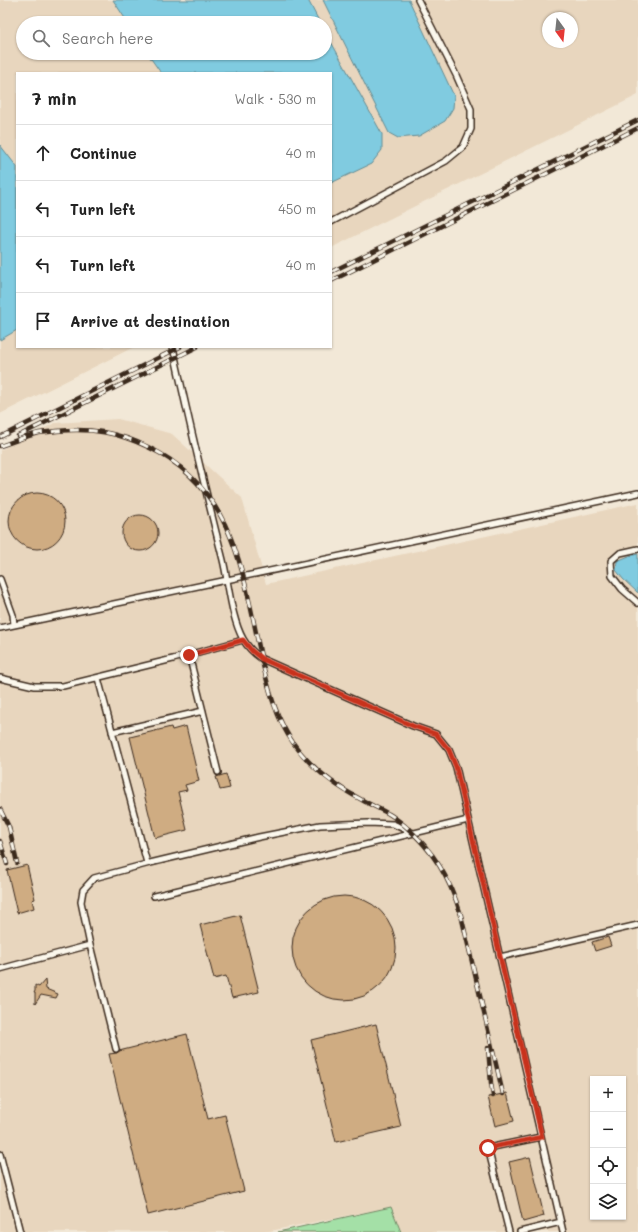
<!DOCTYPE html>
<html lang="en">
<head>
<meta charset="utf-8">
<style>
  :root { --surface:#fff; --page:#f6f6f6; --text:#222; --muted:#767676; --line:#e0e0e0 }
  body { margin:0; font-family:Mali,sans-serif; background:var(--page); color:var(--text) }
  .controls { position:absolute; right:12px; bottom:12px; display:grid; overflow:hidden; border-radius:0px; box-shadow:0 1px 3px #0004 }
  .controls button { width:36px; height:36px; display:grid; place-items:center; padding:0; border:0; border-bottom:1px solid var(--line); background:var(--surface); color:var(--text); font:20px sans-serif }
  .compass { position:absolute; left:542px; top:12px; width:36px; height:36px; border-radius:50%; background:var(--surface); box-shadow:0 1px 3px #0004; rotate:165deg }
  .stop { position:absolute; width:12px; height:12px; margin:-9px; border:3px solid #c8321e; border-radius:50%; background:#fff }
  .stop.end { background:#c8321e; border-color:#fff; box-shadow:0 1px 4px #0008 }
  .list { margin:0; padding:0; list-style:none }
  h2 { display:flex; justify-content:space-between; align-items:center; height:52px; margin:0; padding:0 16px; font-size:17px }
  h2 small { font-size:13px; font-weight:400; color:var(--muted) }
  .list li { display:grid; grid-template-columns:26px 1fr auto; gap:12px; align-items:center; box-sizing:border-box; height:56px; padding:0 16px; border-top:1px solid var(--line) }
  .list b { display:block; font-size:15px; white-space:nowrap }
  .list em { font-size:13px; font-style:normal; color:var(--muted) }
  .icon { flex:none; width:22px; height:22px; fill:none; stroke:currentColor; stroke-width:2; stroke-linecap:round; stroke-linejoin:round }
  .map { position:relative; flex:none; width:638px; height:1232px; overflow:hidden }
  .search { position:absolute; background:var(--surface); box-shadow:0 1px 3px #0004; left:16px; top:16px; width:316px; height:44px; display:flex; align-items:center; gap:10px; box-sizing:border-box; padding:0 14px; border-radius:22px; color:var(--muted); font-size:15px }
  .panel { position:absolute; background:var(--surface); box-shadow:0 1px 3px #0004; left:16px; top:72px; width:316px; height:276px; border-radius:0px }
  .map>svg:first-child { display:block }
  .built { fill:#e8d6be; fill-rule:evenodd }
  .green { fill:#a4e0a7; stroke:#708562 }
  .water { fill:#80cbe0; stroke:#648b92 }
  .building { fill:#cfac82; stroke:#3b2a1e }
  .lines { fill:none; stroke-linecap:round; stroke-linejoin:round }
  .lane-casing { stroke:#3b2a1e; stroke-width:8 }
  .lane { stroke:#fbf7ec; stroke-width:5 }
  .rail-casing { stroke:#3b2a1e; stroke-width:4.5 }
  .rail { stroke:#fbf7ec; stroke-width:3; stroke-dasharray:9; stroke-linecap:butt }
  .route { stroke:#c8321e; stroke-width:5 }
</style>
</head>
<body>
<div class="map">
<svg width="638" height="1232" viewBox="0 0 638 1232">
  <rect width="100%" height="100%" fill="#f2e8d7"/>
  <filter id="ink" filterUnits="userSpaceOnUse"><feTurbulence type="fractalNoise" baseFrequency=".025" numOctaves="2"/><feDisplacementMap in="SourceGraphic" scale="8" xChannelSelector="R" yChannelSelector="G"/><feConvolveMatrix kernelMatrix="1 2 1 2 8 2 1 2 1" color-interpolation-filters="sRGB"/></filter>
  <g filter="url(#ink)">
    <path class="built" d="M0 0H638V95L331 248V73H17V347H134L0 414ZM548 18H572V42H548ZM23 23H325V53H23Z
      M118 419 172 434 242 498 266 584 638 503V1232H401L391 1207 265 1232H0V450L55 423ZM593 1079H623V1217H593Z"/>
    <path class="green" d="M391 1207 401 1232H278Z"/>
    <path class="water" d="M113 0H308L320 23H128Z
      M323 0H409L454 96 453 108 445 121 419 136 398 138 389 133Z
      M325 31 382 134V150L371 164 331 183V73H161L147 53H325Z
      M0 145 17 167V330L0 340Z
      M638 554V593L623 579 616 570 617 561 629 556Z"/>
    <path class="building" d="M9 521a28 28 0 1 1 56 0a28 28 0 1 1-56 0Z
      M122 533a18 18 0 1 1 36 0a18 18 0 1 1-36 0Z
      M186 726 199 781 185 785 187 790 178 792 187 830 155 838 130 737 171 727 172 730Z
      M226 774 230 788 220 790 216 777Z
      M27 865 35 899 32 900 34 908 17 913 7 870Z
      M292 948a52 52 0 1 1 104 0a52 52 0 1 1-104 0Z
      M240 915 259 992 232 998 226 976 214 979 200 925Z
      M608 937 611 946 595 951 592 942Z
      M45 980 46 989 58 994 56 998 41 995 35 1004V993H34L35 991V985L39 987Z
      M376 1024 401 1127 336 1142 311 1040Z
      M187 1034 208 1119 225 1115 244 1191 148 1215 109 1054 117 1053 119 1051Z
      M507 1093 514 1121 495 1126 488 1097Z
      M530 1157 544 1216 523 1222 509 1162Z"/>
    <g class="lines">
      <g class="lane-casing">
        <path id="lane" d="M331 222 446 161 463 147 471 129V109L456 75 418 0
          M173 347C188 418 205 489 223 560 229 585 231 617 243 639 248 648 255 654 262 659L413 726 436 734 449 750 456 767 563 1232
          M638 549 620 553 611 561 612 576 622 589 638 603
          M0 579 13 615 14 625
          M0 628 638 493
          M189 655 218 772
          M0 678 34 686H63L173 659 243 640
          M98 678 147 863
          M112 732 203 711
          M154 896 468 820
          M500 957 638 925
          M0 969 90 945
          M116 1049 90 945 81 902 83 890 94 878 150 863 259 837 320 825 368 823 393 824 413 833
          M0 1154 20 1232
          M509 1232 488 1148 541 1137
          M520 1232 561 1222"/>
      </g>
      <use href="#lane" class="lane"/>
      <g class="rail-casing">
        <path id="rail" d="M331 272 638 120
          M331 281 638 128
          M18 436 197 347
          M0 437 180 347
          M0 446C13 442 26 436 39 433 45 432 51 432 57 431 92 428 117 432 148 447 236 489 243 576 262 661 269 690 276 719 294 744 312 769 335 786 362 800 371 805 380 809 389 814 394 817 399 821 404 825 434 851 449 877 461 915L503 1094
          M0 809 9 827 17 863
          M0 841 7 864
          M488 1048 491 1083 493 1096"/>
      </g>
      <use href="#rail" class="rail"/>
    </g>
  </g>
  <g class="lines" filter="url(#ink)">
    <path class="route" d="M189 655 243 640 252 651 262 659 413 726 436 734 449 750 456 767 542 1137 488 1148"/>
  </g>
</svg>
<div class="controls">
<button>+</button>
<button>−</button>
<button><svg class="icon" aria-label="locate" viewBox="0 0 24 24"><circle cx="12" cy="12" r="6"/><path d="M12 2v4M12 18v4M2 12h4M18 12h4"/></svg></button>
<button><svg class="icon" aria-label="layers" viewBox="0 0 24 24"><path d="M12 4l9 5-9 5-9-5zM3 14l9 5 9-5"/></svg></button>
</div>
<svg class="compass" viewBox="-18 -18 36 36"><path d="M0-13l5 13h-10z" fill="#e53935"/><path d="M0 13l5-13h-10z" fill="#767676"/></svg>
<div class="stop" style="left:488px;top:1148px"></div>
<div class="stop end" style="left:189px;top:655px"></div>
<div class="search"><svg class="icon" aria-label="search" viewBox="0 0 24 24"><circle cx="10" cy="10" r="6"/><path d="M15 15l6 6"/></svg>Search here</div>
<section class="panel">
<h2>7 min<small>Walk · 530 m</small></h2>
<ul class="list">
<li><svg class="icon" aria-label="ahead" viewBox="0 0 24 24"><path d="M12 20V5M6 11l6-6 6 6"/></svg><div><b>Continue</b></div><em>40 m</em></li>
<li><svg class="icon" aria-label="left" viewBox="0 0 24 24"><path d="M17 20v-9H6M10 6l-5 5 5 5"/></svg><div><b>Turn left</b></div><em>450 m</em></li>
<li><svg class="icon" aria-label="left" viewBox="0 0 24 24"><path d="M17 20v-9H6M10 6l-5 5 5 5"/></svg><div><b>Turn left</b></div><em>40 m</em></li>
<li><svg class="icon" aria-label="arrive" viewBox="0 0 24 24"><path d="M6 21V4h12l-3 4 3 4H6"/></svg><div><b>Arrive at destination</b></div></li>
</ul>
</section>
</div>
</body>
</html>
